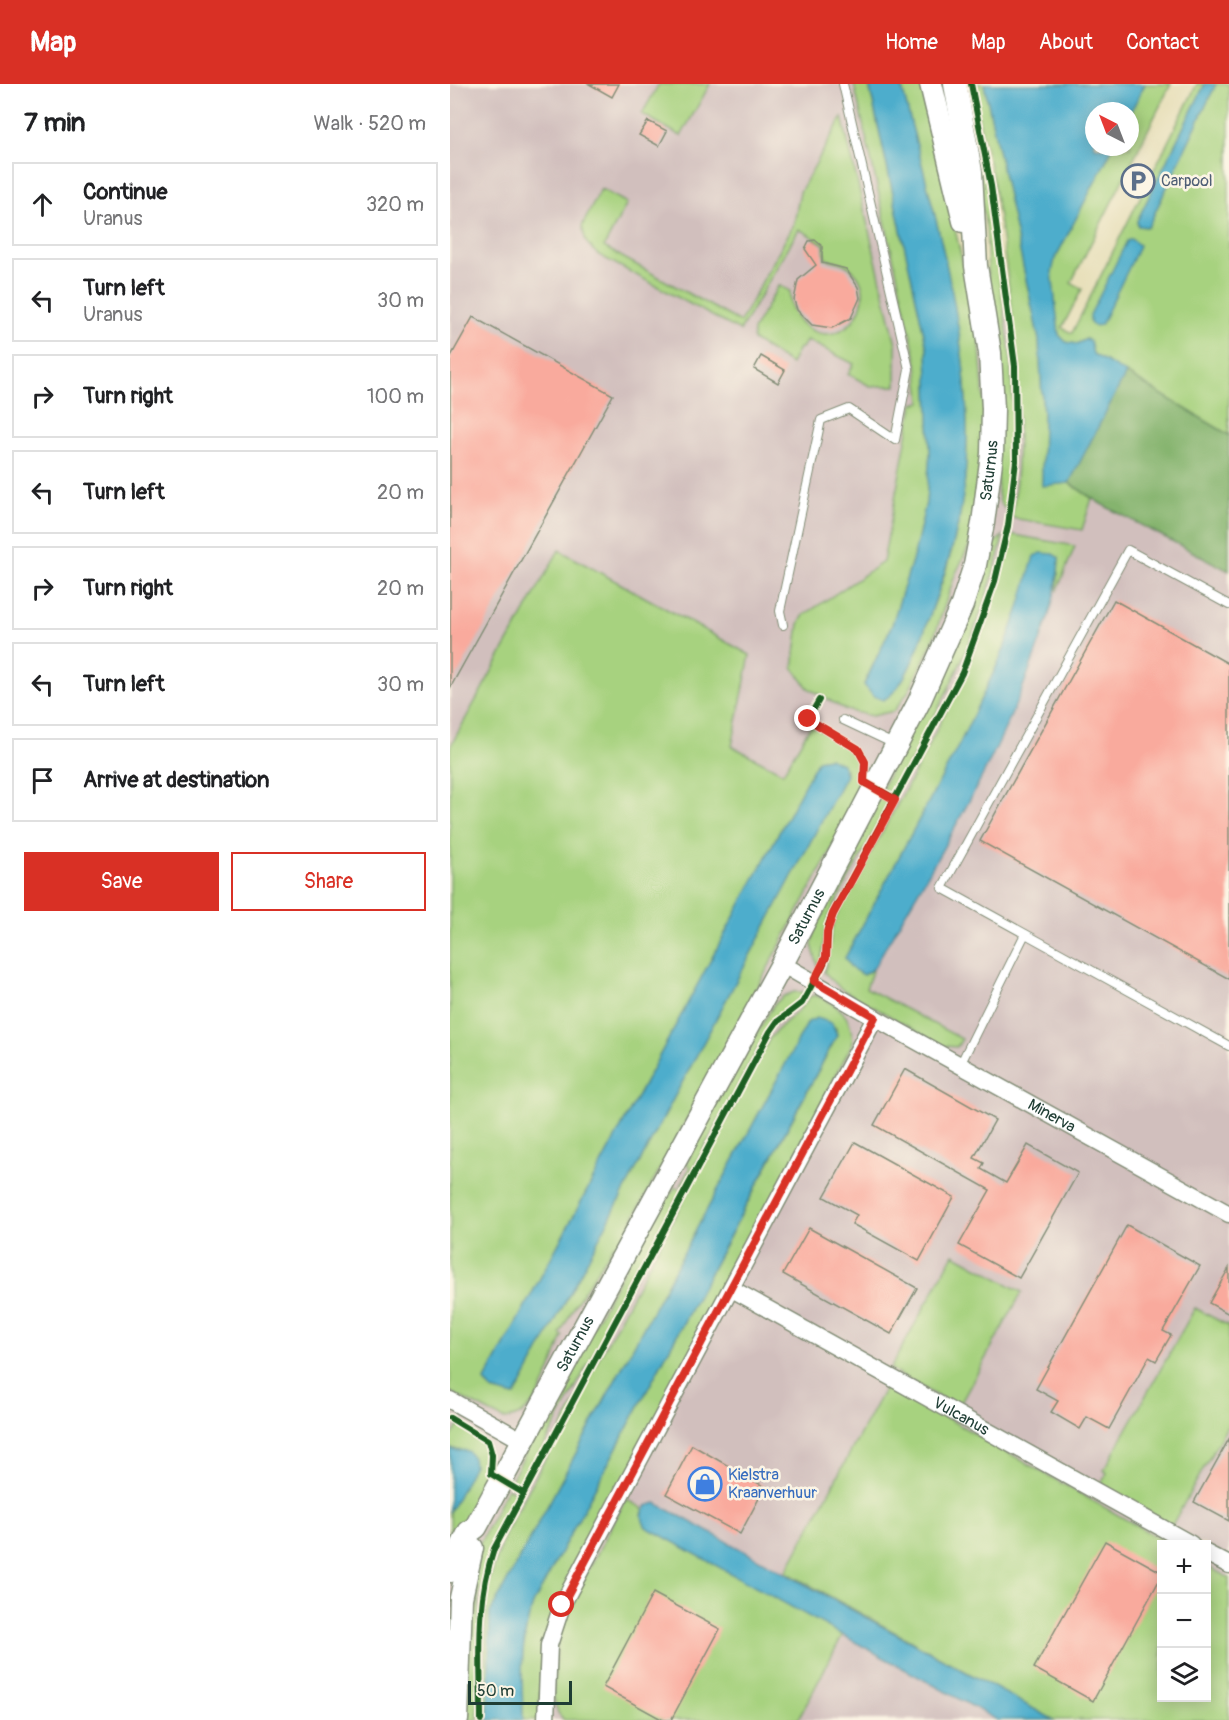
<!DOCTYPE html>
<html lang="en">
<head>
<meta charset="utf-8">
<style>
  :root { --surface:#fff; --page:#f2f2f2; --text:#202124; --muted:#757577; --line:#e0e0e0; --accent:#d93025 }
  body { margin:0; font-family:Pangolin,sans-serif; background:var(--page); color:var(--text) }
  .controls { position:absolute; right:18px; bottom:18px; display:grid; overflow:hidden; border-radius:0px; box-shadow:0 3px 15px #0003 }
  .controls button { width:54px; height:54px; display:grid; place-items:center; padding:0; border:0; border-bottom:2px solid var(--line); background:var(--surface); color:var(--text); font:30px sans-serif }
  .compass { position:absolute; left:635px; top:18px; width:54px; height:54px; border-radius:50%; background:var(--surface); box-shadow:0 3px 15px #0003; rotate:318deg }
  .scale { position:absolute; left:18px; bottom:15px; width:104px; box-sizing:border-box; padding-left:6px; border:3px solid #1f3d34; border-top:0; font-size:16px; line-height:21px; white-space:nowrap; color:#1f3d34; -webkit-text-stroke:4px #fcf5e5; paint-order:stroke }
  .stop { position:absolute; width:18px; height:18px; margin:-14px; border:4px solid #d93025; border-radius:50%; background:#fff }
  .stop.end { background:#d93025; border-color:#fff; box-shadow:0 2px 6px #0008 }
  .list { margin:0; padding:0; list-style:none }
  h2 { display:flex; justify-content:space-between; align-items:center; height:78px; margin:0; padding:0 24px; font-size:26px }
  h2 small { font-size:20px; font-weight:400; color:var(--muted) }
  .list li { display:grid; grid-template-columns:39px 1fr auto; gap:18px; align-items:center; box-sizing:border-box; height:84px; margin:0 12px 12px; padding:0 12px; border:2px solid var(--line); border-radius:0px }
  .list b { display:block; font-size:22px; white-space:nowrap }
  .list p { margin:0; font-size:20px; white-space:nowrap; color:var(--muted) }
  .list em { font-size:20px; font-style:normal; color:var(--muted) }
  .actions { display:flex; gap:12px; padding:18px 24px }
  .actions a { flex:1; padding:14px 0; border:2px solid var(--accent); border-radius:0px; text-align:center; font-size:21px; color:var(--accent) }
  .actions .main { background:var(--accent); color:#fff }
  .icon { flex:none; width:33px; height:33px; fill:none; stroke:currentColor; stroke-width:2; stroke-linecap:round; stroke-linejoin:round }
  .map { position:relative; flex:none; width:779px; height:1636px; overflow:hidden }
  header { display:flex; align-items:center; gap:36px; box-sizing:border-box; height:84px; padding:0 30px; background:var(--accent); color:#fff }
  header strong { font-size:28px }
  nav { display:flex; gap:33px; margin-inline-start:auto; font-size:21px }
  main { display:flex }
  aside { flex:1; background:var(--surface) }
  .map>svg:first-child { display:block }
  .industrial { fill:#d1bfbd; fill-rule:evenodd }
  .green { fill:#a7d27f; stroke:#63885a; stroke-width:1.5; fill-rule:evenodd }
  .forest { fill:#85b46e; stroke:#527851; stroke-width:1.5 }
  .water { fill:#4dadcc; stroke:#367580; stroke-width:1.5 }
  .building { fill:#f9aa9d }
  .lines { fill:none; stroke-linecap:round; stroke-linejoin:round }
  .lane-casing { stroke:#848e78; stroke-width:10 }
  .street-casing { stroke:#848e78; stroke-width:19 }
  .secondary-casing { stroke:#848e78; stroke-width:25 }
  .lane { stroke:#fff; stroke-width:8 }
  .street { stroke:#fff; stroke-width:16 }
  .secondary { stroke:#fff; stroke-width:22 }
  .cycleway-casing { stroke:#fcf5e5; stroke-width:10 }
  .cycleway { stroke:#1b5e20; stroke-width:6 }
  .route { stroke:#d93025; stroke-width:8 }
  .labels { text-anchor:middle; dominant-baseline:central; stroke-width:5; stroke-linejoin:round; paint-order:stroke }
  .service-label { font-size:16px; fill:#4e5e75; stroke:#fcf5e5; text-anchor:start }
  .street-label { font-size:16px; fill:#1f3d34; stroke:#fcf5e5 }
  .shop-label { font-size:16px; fill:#366cbe; stroke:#fcf5e5; text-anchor:start }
</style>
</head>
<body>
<header>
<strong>Map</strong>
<nav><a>Home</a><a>Map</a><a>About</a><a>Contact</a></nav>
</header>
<main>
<aside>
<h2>7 min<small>Walk · 520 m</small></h2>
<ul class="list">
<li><svg class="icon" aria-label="ahead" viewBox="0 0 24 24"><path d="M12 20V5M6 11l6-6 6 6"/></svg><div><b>Continue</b><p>Uranus</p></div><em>320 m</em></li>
<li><svg class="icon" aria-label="left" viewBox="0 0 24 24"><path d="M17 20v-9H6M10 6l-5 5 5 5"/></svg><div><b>Turn left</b><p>Uranus</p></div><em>30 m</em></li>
<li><svg class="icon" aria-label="right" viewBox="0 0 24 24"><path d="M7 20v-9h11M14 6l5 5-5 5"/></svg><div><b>Turn right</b></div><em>100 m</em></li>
<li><svg class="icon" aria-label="left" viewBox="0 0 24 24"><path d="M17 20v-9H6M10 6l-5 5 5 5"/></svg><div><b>Turn left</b></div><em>20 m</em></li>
<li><svg class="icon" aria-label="right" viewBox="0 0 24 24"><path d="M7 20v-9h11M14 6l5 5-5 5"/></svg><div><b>Turn right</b></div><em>20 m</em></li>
<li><svg class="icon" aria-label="left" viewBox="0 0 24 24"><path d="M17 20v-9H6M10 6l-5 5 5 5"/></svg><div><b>Turn left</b></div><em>30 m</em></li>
<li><svg class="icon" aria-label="arrive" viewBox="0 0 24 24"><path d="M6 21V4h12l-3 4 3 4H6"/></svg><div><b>Arrive at destination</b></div></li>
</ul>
<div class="actions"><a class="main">Save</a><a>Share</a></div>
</aside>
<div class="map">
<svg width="779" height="1636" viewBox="0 0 779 1636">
  <rect width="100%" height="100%" fill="#fcf5e5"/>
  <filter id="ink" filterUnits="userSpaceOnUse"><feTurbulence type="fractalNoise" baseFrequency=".0167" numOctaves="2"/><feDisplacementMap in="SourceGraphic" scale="12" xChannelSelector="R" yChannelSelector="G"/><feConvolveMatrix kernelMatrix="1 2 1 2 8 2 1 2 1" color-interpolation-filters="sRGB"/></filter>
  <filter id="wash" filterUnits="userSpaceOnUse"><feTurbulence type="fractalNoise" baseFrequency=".008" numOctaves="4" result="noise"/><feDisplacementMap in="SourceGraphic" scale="24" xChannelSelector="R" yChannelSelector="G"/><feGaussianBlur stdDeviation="1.35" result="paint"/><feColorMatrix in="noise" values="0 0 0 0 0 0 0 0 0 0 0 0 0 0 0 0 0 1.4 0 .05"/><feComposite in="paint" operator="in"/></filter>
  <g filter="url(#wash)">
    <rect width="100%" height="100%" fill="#e8e0bb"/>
    <path class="industrial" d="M0 0H431L468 160 608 262 676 289 779 351V1636H0ZM712 1460H756V1614H712Z"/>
    <path class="green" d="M209 0H260L231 52 192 30Z
      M404 0 419 1 477 264 480 369 476 419 465 467 442 541 414 600 458 586C479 536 500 484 510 430 536 290 485 136 451 0H472L529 250 535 331 523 454 505 491 482 559 458 608 444 627 422 632 396 626 358 604 343 584 349 540 354 531 433 478 463 320 471 318 467 279Z
      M512 0H517L537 102 561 276 564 352 557 427 550 419 548 410 536 145Z
      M524 0H534L589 256 593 331 592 401 619 399 642 414 632 446 562 434C577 322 562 213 544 103 539 69 525 35 524 0Z
      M695 0H721L621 199 632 205 612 244 622 249 747 0H755L687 137 688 142 698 143 766 0H779V351L643 270 640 265 641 259 636 255 627 260 616 258 609 251 601 188 605 175 663 63H680V29Z
      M392 33 446 260V302H420L398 290 404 280 357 256 352 264H349L341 280 303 256V246L329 201 340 207C339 222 344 234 356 243 403 275 447 184 375 175L374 160 349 145 290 247 147 170 136 158 132 142 151 105 177 119 154 163 290 238 344 140 350 108Z
      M559 450 625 462 607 507 609 474 568 527 550 575 510 659 395 874 413 891 423 885 416 904 512 955 507 963 493 962 390 904 374 888C381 869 378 850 386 832 452 708 530 588 559 450Z
      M553 452C532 548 491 622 445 707L439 709 432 705 539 463Z
      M109 466 300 571 282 662 333 689 361 641 405 667 412 680 410 697 415 703 168 1163 164 1161 125 1221 110 1250 113 1252C101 1279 90 1336 53 1335L0 1308V663ZM379 674 396 685V691L65 1312 42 1306 35 1297 368 676Z
      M429 710 439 720 379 831C373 849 376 867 368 883L362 861 365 846 403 772Z
      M344 908H355L348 918 319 944 233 1103 231 1102 240 1083 237 1081 246 1051 323 922 332 913Z
      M365 911C390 921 401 931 403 958L92 1564 89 1636H73C72 1597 69 1557 83 1520L387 952 386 944 367 934 358 938 40 1529 38 1636H34L36 1506 55 1450 320 954C332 939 350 929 359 913Z
      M225 1103 232 1106 74 1399 68 1402 60 1398 190 1155Z
      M504 1170 572 1208 508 1324 440 1285Z
      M745 1224 779 1242V1339L722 1441 650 1402 657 1389 654 1386Z
      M437 1300 719 1460H712V1614H756L757 1482 779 1494V1636H604L336 1488Z
      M8 1342C32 1356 43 1360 36 1390L42 1396 0 1476V1428L24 1381 9 1365H0V1355Z
      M57 1404 65 1408 66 1414 42 1462 29 1512 28 1636H15V1536L26 1467Z
      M176 1415 194 1425 192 1429 196 1443 393 1550 348 1636H114L108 1629 103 1611 108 1553 120 1521Z"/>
    <path class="forest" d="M676 289 779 351V487L651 420 619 399Z"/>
    <path class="water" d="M419 0H451C485 136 536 289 510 430 503 467 490 503 477 539 470 560 454 607 433 616L423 612 414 601 442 541 465 467 476 419 480 369 477 264Z
      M534 0H695L680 29V27H644V63H663L605 175 602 188 609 251 616 258 627 260 636 255 640 257 643 270 676 289 619 399 592 402 593 331 589 256Z
      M755 0H766L698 143 688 142 687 137Z
      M681 155 689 161 686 169 651 241 644 242 640 239V231L677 157Z
      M591 469 603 470 609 474C607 515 596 541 582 579 543 687 480 786 423 885L413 891 401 884 395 874 510 659 550 575 568 527 584 472Z
      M379 674 392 680 396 691 65 1312 42 1306 35 1297 368 676Z
      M367 934 382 939 387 951 83 1520C69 1557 72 1597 73 1636H38L40 1529 358 938Z
      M0 1365 18 1367 23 1374 24 1381 0 1428Z
      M206 1419 604 1636H547L196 1443C191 1435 191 1430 196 1422Z"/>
    <g id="blocks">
      <path class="building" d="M139 0H169L162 13Z
        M198 37 217 47 209 62 189 51Z
        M365 156 372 162V179L396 185 408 203 410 214 401 234 382 244 362 241 347 226 344 216 348 196 366 181 355 165 359 157Z
        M23 233 163 311 0 604V274Z
        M311 272 335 286 328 299 304 285Z
        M664 516 779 580V895L530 757Z
        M455 985 545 1036 524 1074 534 1079 531 1085 556 1099 578 1061 628 1089 569 1194 509 1161 540 1106 424 1041Z
        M405 1058 504 1113 469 1177 402 1140 407 1131 374 1113Z
        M677 1141 750 1182 713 1247 721 1251 706 1277 699 1273 659 1345 637 1333 630 1345 601 1328 608 1317 586 1305Z
        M359 1144 467 1204 441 1250 333 1190Z
        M779 1184V1230L759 1219Z
        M779 1355V1437L744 1418Z
        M242 1361 315 1403 290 1450 216 1410Z
        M655 1457 711 1488V1493L643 1617 584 1584Z
        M203 1509 270 1545 221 1636H213L153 1603Z"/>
    </g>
  </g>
  <g filter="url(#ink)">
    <use href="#blocks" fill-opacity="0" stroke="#848e78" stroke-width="1.5"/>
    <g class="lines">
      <g class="lane-casing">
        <path id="lane" d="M779 521 678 466 492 804 779 962
          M333 541 330 527 371 336 399 325 445 356 459 285 393 0
          M393 636 446 661
          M510 981 575 850"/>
      </g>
      <g class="street-casing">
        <g id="street">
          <path id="s1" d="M425 934 779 1130"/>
          <path id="s2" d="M282 1205 741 1460"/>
          <path d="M0 1316 73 1357"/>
          <path d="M756 1469 779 1481"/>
          <path d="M96 1636 99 1561 112 1521 425 934 332 880"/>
        </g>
      </g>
      <g class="secondary-casing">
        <g id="secondary">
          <path d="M481 0 514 137"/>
          <path id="s3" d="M0 1487 19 1448 26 1443 332 880 469 618 512 521 525 481 533 439 542 370 543 325 540 269 526 182 521 88 505 0"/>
          <path d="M7 1636 11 1514 22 1464"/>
        </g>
      </g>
      <use href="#lane" class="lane"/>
      <use href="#street" class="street"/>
      <use href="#secondary" class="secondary"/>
      <g class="cycleway-casing">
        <path id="cycleway" d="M369 616 358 635 408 665 415 678 414 698 445 715
          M0 1334 38 1357 42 1371 41 1390 73 1409
          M31 1636C31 1579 25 1519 44 1465L320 948 327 938 352 919 373 881 376 873 378 842 383 830 512 589 545 497 558 442 566 377 565 282 541 102 521 0"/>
      </g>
      <use href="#cycleway" class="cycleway"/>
    </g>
  </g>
  <g class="lines" filter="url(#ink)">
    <path class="route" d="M112 1521 425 933 364 897 376 873 377 848 383 830 445 716 414 698 415 678 408 665 358 635"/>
  </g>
  <defs>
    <g id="parking-ring" transform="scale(1.725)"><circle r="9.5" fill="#fcf5e5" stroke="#5c6f8a" stroke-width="1.5"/><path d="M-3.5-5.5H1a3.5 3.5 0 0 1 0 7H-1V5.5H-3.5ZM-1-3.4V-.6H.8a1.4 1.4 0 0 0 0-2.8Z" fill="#5c6f8a"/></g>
    <g id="shop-ring" transform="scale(1.725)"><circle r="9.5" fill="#fcf5e5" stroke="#3f7fe0" stroke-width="1.5"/><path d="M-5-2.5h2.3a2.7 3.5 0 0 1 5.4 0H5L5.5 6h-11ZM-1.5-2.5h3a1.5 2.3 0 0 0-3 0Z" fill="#3f7fe0"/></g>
  </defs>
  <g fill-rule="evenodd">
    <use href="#parking-ring" x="688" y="97"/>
    <use href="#shop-ring" x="255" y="1400"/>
  </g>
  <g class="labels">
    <g class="service-label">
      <text x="711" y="97">Carpool</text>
    </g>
    <g class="street-label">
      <text stroke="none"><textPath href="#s3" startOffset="1232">Saturnus</textPath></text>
      <text stroke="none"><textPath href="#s3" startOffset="746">Saturnus</textPath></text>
      <text stroke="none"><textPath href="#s1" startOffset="202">Minerva</textPath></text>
      <text stroke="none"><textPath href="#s3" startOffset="260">Saturnus</textPath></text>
      <text stroke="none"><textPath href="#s2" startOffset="262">Vulcanus</textPath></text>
    </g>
    <g class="shop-label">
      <text x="278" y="1391">Kielstra<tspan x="278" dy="18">Kraanverhuur</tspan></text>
    </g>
  </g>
</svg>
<div class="controls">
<button>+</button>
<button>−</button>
<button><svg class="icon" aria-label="layers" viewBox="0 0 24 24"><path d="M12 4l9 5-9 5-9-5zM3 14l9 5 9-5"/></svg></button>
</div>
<svg class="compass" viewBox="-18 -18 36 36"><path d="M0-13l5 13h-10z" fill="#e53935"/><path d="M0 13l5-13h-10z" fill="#757577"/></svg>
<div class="scale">50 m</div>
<div class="stop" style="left:112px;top:1521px"></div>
<div class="stop end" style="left:358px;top:635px"></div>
</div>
</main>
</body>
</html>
